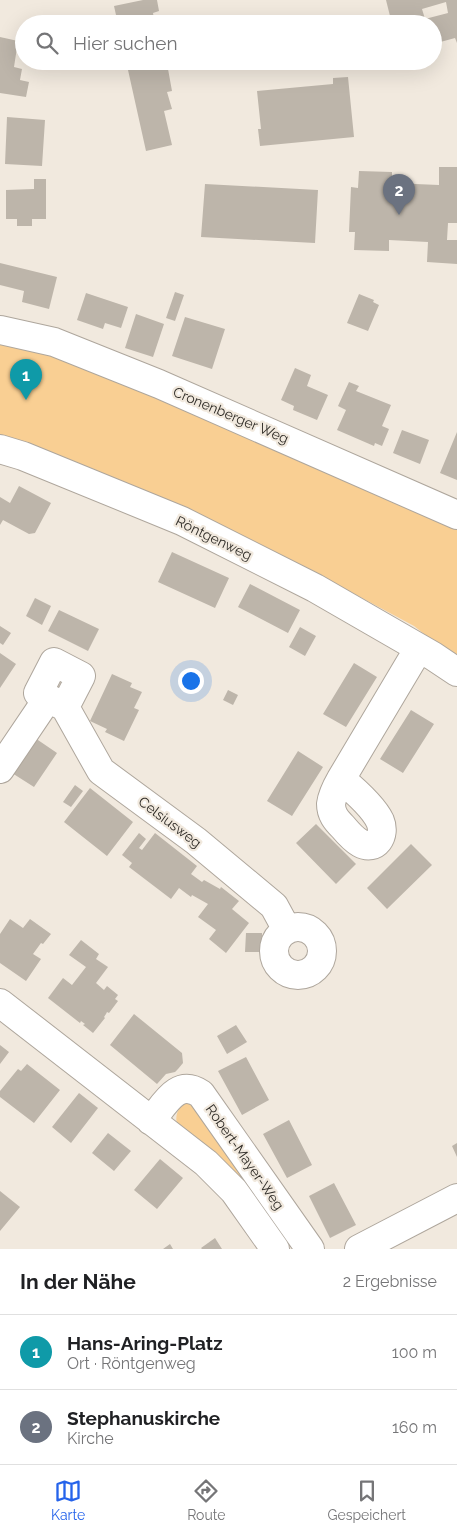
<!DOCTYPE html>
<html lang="de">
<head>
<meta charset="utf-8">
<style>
  :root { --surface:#fff; --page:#f6f6f6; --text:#202124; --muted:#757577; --line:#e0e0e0; --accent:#2563eb }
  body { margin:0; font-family:Raleway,sans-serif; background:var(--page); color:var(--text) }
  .you { position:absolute; left:190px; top:680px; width:18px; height:18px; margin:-12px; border:4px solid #fff; border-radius:50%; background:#1a73e8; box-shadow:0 0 0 8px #1a73e833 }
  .badge { display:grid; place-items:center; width:32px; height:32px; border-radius:50%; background:var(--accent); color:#fff; font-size:16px; font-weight:700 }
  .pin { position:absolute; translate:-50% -41px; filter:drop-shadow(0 1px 2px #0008) }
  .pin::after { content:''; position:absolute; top:26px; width:18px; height:15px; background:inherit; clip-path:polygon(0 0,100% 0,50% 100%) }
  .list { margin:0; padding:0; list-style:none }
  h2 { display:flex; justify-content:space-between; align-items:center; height:65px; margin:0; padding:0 20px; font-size:21px }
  h2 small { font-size:16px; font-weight:400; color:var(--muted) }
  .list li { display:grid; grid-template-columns:32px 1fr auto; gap:15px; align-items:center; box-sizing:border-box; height:75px; padding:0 20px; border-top:1px solid var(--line) }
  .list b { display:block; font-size:19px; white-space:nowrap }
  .list p { margin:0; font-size:16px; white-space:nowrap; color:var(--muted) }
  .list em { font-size:16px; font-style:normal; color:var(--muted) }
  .icon { flex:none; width:28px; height:28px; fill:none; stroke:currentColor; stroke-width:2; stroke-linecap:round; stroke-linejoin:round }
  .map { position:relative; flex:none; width:457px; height:1249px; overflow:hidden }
  .search { position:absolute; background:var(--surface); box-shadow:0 5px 20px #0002; left:15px; right:15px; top:15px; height:55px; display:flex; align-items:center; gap:12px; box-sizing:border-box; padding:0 18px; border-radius:28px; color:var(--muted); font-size:19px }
  .sheet { height:215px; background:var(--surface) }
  nav { display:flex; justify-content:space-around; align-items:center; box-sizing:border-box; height:70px; border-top:1px solid var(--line); background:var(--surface); font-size:14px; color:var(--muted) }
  nav a { display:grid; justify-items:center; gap:2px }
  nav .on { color:var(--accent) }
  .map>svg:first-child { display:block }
  .green { fill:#f9cf93 }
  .building { fill:#bdb5aa; fill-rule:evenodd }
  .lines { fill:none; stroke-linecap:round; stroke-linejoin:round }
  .minor-casing { stroke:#aea69c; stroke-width:30 }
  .minor { stroke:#fff; stroke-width:28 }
  .labels { text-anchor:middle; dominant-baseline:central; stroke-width:4.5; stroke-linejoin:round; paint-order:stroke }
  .street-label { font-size:14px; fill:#2e2b26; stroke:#f1e9de }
</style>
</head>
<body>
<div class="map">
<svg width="457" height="1249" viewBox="0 0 457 1249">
  <rect width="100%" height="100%" fill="#f1e9de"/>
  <path class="green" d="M0 338 42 348 457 525V660L414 626 310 570 203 517 0 439Z
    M188 1102 195 1104 294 1242 290 1246H284L177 1126C175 1115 177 1107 188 1102Z"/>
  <path class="building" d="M143 0H157L159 11 153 13 155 24H118L114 6Z
    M386 0H457V43L455 38 433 44V24H392ZM446 2 448 13 425 19 422 9Z
    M0 37 18 41 14 67 22 69 20 80 29 82 26 97 0 93Z
    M126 61H170L172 68 168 69 172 91 167 92 172 109 164 111 172 145 146 151Z
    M348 77 354 137 260 146 258 129H261L257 91 333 84V78Z
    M7 117 45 120 42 166 5 164Z
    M439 167H457V223H448L447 240H457V264L427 262 428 242 389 240V251L354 250 355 232H349L351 187 358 188 359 171 392 172V183L439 185Z
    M34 179H46V219H32V226H17V219H6V190L34 189Z
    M205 184 318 190 315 243 201 237Z
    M0 263 57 277 49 309 22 302 24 291 0 285Z
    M175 292 184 295 175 321 166 318Z
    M86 293 128 307 121 328 105 323 103 329 77 320Z
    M359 294 374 300 373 302 379 305 368 331 347 323Z
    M136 314 164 324 153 357 125 348Z
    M185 317 225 329 212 369 172 356Z
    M295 368 311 375 307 386 328 395 317 420 293 410 294 406 281 400Z
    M349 382 359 386 356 391 391 405 382 426 389 429 382 446 375 443 374 446 337 430 346 410 338 406Z
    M402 430 429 440 420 464 393 453Z
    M457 432V480L440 473Z
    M19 486 51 503 35 533 29 534 3 520 0 525V497L10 503Z
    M172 552 229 578 215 608 158 582Z
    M250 584 300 610 288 633 238 607Z
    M35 598 51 606 42 625 26 616Z
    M59 610 99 629 88 651 48 631Z
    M0 626 11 633 3 645 0 643Z
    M300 627 316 636 305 656 289 647Z
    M0 653 16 664 0 688Z
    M354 663 377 677 346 727 323 714Z
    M112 674 132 683 130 687 142 692 134 708 139 710 124 741 105 732 107 729 90 721Z
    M228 690 238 695 233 705 223 700Z
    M411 710 434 724 403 773 380 759Z
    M35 738 57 753 34 787 12 773Z
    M298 751 323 767 292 816 267 801Z
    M75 785 83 791 71 807 63 802Z
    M90 788 133 822 107 856 64 822Z
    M316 824 356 864 336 884 296 843Z
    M139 833 146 839 139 848 142 850 155 833 197 866 191 874 202 882 204 880 220 889 221 887 239 901 232 909 249 923 226 953 209 939 216 930 198 917 208 904 192 895 191 897 179 888 171 899 129 867 132 863 122 855Z
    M411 844 432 865 387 909 367 888Z
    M10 919 23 928 30 919 51 934 43 944 41 943 33 954 41 959 26 981 0 963V934Z
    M246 933H262V952H245Z
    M81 940 99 954 96 959 108 967 96 983 104 990 107 986 118 995 115 999 118 1001 109 1013 107 1012 106 1014 104 1017 105 1018 93 1033 83 1025 85 1024 81 1021 80 1023 48 998 63 978 72 985 86 967 69 955Z
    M134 1014 182 1053 183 1063 178 1069 175 1072 166 1074 157 1084 110 1045Z
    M236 1025 247 1042 227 1054 217 1036Z
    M0 1045 9 1052 0 1064Z
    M246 1057 269 1100 242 1115 218 1071Z
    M27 1064 60 1090 34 1123 0 1097V1091L18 1069 21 1071Z
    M79 1093 98 1108 71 1143 52 1127Z
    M289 1120 312 1165 287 1178 263 1134Z
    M108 1133 131 1151 114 1171 92 1153Z
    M457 1143V1157L452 1146Z
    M160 1159 183 1178 157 1209 134 1190Z
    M334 1183 356 1225 330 1238 309 1196Z
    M0 1191 20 1207 0 1231Z
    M215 1238 222 1249H202L201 1248Z
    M170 1244 173 1249H163Z"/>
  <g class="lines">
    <g class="minor-casing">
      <path id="minor" d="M0 330 54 342 159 384 457 515
        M0 449 23 456 182 521 315 588 433 656 457 672
        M54 662 81 676 65 707 38 693Z
        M65 707 101 771 196 841 274 906 287 930
        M0 769 48 698
        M341 779C353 789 373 806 380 821 386 835 376 852 360 843 353 839 348 833 343 827 336 820 331 814 331 804 332 796 337 786 341 779L419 648
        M274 951a24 24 0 1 1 48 0a24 24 0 1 1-48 0Z
        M0 1003 206 1163 234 1191 275 1249
        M151 1121C165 1104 177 1078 201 1094L310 1249
        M359 1249 457 1198"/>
    </g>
    <use href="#minor" class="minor"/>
  </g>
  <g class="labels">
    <g class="street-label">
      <text transform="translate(231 415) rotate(23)">Cronenberger Weg</text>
      <text transform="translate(214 538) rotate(26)">Röntgenweg</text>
      <text transform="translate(170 822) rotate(37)">Celsiusweg</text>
      <text transform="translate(245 1157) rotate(55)">Robert-Mayer-Weg</text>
    </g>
  </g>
</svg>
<div class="you"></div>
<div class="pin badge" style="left:26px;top:400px;background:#0f9aa8">1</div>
<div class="pin badge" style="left:399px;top:215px;background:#6b7280">2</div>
<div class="search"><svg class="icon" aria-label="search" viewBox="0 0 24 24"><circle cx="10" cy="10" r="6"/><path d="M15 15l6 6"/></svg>Hier suchen</div>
</div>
<section class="sheet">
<h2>In der Nähe<small>2 Ergebnisse</small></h2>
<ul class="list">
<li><span class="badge" style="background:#0f9aa8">1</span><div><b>Hans-Aring-Platz</b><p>Ort · Röntgenweg</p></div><em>100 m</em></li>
<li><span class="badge" style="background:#6b7280">2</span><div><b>Stephanuskirche</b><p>Kirche</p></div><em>160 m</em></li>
</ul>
</section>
<nav>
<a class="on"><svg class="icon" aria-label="map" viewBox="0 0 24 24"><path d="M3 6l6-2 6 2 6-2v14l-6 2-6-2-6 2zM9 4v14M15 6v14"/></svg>Karte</a>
<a><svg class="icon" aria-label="directions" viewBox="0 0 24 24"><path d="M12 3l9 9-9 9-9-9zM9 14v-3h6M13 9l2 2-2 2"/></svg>Route</a>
<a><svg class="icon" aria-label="saved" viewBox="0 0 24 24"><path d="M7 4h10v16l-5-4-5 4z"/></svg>Gespeichert</a>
</nav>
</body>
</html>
